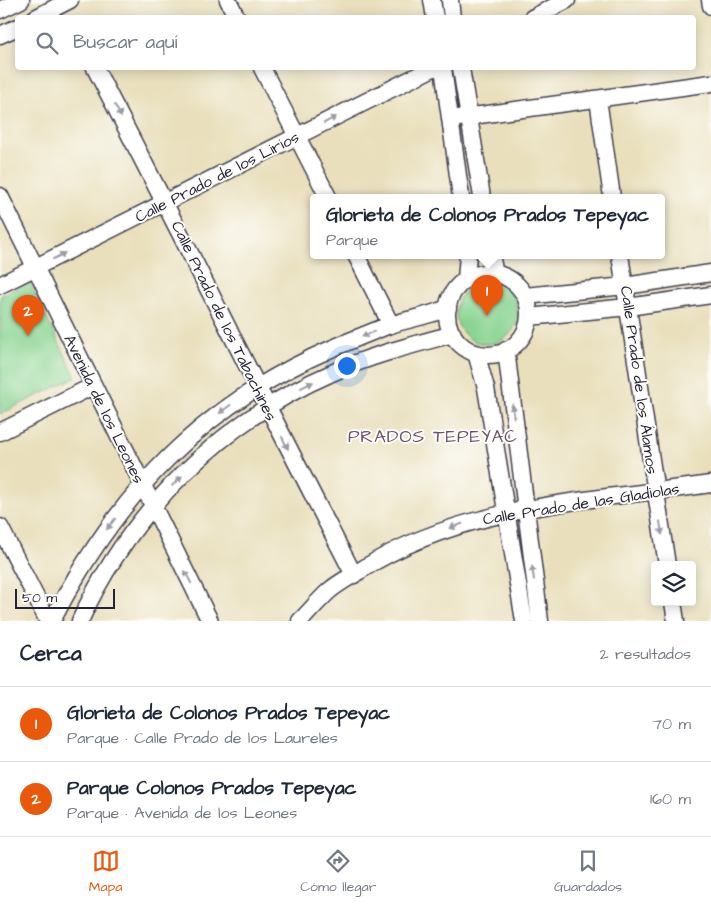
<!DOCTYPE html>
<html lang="es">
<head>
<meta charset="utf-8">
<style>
  :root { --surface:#fff; --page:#f2f2f3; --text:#1f2937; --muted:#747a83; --line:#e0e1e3; --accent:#ea580c }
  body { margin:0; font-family:"Architects Daughter",sans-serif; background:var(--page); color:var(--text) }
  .controls { position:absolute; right:15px; bottom:15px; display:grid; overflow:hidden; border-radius:5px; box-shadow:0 2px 12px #0003 }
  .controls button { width:45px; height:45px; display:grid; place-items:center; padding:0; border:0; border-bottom:1px solid var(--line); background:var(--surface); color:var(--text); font:25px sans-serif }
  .scale { position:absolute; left:15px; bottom:12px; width:100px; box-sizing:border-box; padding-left:5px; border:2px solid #22223b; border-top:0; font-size:14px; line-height:18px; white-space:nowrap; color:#22223b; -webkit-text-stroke:4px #fdfcf7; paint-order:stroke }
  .you { position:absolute; left:346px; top:365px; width:18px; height:18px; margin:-12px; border:4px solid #fff; border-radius:50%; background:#1a73e8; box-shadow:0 0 0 8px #1a73e833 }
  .badge { display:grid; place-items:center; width:32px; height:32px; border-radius:50%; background:var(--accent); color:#fff; font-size:16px; font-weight:700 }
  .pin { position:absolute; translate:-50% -41px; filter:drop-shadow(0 1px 2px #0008) }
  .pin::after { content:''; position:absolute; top:26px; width:18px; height:15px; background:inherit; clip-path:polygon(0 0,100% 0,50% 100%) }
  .popup { position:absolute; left:310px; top:194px; width:355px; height:65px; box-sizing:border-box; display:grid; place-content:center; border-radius:5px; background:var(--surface); filter:drop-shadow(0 1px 4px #0005); font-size:16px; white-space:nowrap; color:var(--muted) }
  .popup b { font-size:19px; color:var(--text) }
  .popup::after { content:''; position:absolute; left:50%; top:100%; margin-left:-10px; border:10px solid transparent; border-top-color:var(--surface) }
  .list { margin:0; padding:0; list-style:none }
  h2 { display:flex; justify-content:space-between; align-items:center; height:65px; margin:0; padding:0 20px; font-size:21px }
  h2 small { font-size:16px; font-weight:400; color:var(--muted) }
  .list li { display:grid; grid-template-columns:32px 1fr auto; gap:15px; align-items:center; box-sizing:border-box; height:75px; padding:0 20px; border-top:1px solid var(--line) }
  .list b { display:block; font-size:19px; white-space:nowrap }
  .list p { margin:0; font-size:16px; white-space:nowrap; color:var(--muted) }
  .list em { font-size:16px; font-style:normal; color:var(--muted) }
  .icon { flex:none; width:28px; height:28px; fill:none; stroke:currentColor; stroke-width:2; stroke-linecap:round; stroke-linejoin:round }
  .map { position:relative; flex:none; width:711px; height:621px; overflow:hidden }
  .search { position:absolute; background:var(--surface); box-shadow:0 2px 12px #0003; left:15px; right:15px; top:15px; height:55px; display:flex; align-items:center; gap:12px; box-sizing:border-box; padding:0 18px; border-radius:5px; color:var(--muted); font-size:19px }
  .sheet { height:215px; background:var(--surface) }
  nav { display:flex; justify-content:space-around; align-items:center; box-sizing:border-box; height:70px; border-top:1px solid var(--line); background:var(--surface); font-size:14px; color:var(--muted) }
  nav a { display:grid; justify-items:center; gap:2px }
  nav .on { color:var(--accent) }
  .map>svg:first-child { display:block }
  .green { fill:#89d492; stroke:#567b66 }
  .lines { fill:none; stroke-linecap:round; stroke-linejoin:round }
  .minor-casing { stroke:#403e4e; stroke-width:19 }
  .minor { stroke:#fff; stroke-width:16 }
  .oneway { fill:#9c9ca7 }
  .labels { text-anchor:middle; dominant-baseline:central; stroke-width:4; stroke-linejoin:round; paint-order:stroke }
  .street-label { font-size:16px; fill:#22223b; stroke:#fdfcf7 }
  .neighbourhood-label { font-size:18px; letter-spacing:1px; fill:#69516b; stroke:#fdfcf7 }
</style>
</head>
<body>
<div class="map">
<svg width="711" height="621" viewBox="0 0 711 621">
  <rect width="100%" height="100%" fill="#fdfcf7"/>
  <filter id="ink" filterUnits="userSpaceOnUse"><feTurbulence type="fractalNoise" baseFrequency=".02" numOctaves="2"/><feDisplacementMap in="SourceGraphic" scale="10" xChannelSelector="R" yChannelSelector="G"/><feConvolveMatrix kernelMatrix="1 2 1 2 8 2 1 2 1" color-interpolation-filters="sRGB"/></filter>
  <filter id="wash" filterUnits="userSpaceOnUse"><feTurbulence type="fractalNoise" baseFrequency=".0096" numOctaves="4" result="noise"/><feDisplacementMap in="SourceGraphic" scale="20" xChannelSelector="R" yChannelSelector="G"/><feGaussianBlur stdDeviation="1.12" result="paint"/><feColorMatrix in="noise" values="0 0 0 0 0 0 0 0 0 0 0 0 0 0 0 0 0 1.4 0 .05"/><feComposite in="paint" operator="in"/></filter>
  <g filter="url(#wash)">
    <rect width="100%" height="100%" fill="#e9dfbc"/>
    <path class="green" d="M29 282 76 377 0 414V296Z
      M456 313a31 31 0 1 1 62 0a31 31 0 1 1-62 0Z"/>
  </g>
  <g filter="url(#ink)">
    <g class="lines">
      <g class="minor-casing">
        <path id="minor" d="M228 0 237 18
          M432 0 435 18
          M450 0 452 18
          M710 0 711 6
          M0 10 21 0
          M35 18 70 0
          M532 18 567 0
          M0 35 18 27
          M95 68C183 236 266 406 354 575
          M262 68 328 197
          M443 68 461 197
          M461 68 482 197
          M598 99 612 197
          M451 119 711 83
          M0 196 210 621
          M356 255 391 325
          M491 255 495 274
          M620 255 667 565
          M447 314a41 41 0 1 1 82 0a41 41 0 1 1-82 0Z
          M466 279 468 255
          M0 285 433 68
          M525 296 625 286 711 273
          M529 317 628 307 711 295
          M506 350 540 621
          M476 353 486 388 524 621
          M0 432 93 386
          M0 527 48 621
          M673 602 676 621
          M52 621C116 495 203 404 333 348 352 340 371 332 390 325 409 319 428 316 448 308
          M80 621C130 511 222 420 334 372 372 355 412 345 453 334
          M300 621C310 611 319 600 329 591 338 583 350 577 361 570 463 504 593 501 711 484"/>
      </g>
      <use href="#minor" class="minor"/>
    </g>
    <defs><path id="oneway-solid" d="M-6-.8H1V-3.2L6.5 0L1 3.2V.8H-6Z" transform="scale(1.25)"/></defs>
    <g class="oneway">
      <use href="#oneway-solid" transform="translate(118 111) rotate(62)"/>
      <use href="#oneway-solid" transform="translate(330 120) rotate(-27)"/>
      <use href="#oneway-solid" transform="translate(59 256) rotate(-27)"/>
      <use href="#oneway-solid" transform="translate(368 334) rotate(158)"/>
      <use href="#oneway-solid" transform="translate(307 385) rotate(-26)"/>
      <use href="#oneway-solid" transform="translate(225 409) rotate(143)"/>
      <use href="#oneway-solid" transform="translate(513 411) rotate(-97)"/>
      <use href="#oneway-solid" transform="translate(285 443) rotate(63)"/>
      <use href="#oneway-solid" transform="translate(177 481) rotate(-44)"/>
      <use href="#oneway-solid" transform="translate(111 524) rotate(128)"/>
      <use href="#oneway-solid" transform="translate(456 526) rotate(161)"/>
      <use href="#oneway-solid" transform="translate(661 528) rotate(81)"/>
      <use href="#oneway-solid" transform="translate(533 573) rotate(-98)"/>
      <use href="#oneway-solid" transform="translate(188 577) rotate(-117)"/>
    </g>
  </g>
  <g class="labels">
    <g class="street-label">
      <text transform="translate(217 177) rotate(-27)">Calle Prado de los Lirios</text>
      <text transform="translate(224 321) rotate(64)">Calle Prado de los Tabachines</text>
      <text transform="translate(639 380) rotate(82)">Calle Prado de los Álamos</text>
      <text transform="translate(104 409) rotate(64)">Avenida de los Leones</text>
      <text transform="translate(581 504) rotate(-9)">Calle Prado de las Gladiolas</text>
    </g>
    <g class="neighbourhood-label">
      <text x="433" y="436">PRADOS TEPEYAC</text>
    </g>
  </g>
</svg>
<div class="controls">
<button><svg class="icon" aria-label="layers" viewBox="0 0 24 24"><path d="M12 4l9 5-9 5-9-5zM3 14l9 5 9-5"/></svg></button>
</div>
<div class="scale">50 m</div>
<div class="you"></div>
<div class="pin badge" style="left:487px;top:316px">1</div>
<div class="popup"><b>Glorieta de Colonos Prados Tepeyac</b>Parque</div>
<div class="pin badge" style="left:28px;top:336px">2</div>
<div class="search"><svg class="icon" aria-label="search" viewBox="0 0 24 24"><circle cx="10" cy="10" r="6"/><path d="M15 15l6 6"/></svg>Buscar aquí</div>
</div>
<section class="sheet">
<h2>Cerca<small>2 resultados</small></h2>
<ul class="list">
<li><span class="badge">1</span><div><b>Glorieta de Colonos Prados Tepeyac</b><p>Parque · Calle Prado de los Laureles</p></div><em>70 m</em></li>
<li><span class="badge">2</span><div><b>Parque Colonos Prados Tepeyac</b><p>Parque · Avenida de los Leones</p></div><em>160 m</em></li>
</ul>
</section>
<nav>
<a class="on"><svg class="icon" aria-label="map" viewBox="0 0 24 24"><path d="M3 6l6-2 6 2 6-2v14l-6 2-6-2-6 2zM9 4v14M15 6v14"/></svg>Mapa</a>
<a><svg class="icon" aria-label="directions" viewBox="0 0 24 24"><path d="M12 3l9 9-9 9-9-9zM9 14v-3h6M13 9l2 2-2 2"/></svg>Cómo llegar</a>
<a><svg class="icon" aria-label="saved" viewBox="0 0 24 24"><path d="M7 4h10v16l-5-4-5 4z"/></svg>Guardados</a>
</nav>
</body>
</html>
